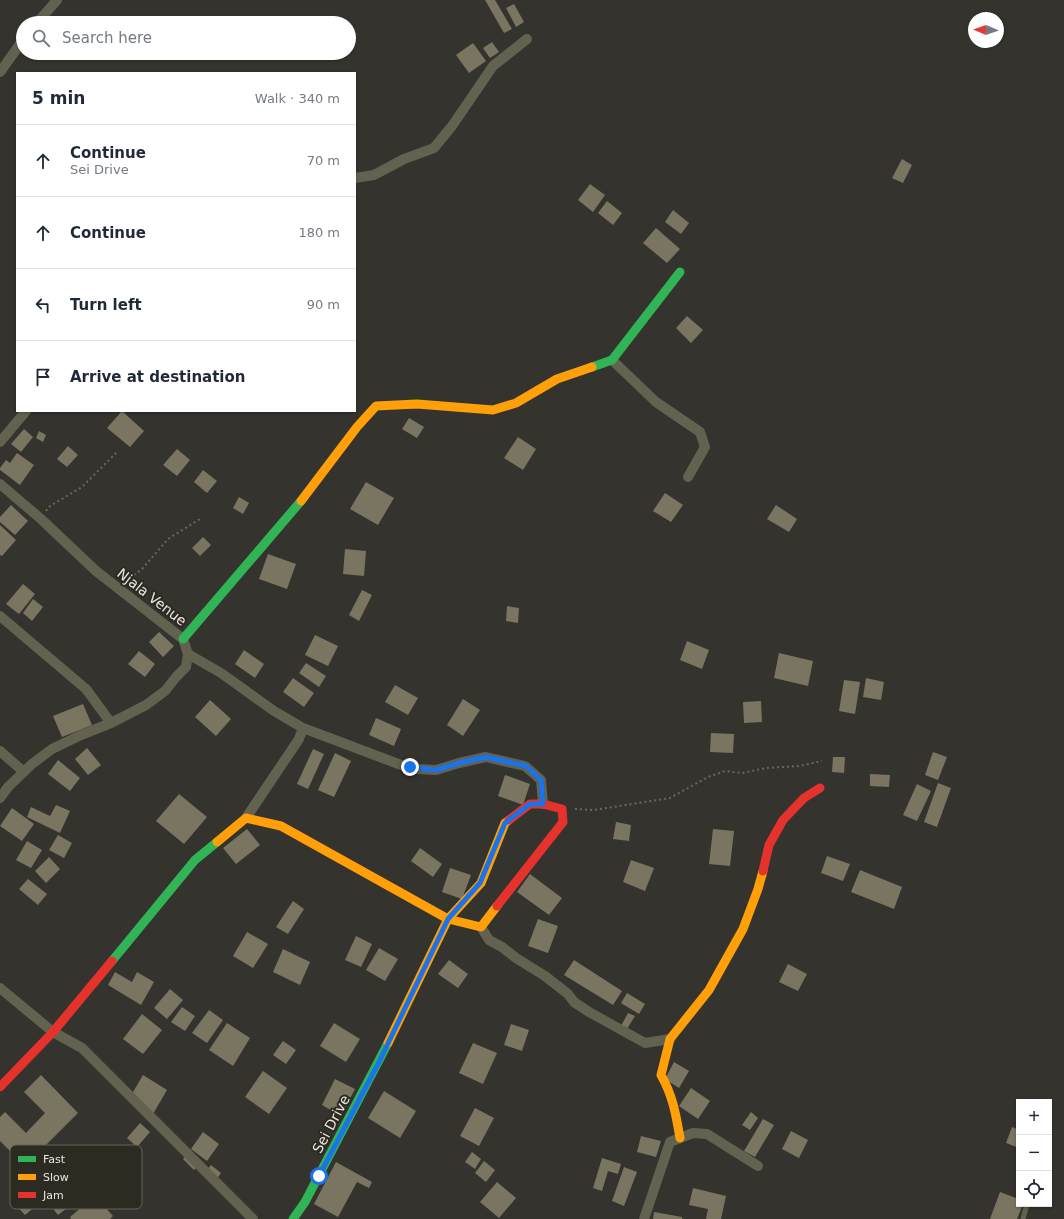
<!DOCTYPE html>
<html lang="en">
<head>
<meta charset="utf-8">
<style>
  :root { --surface:#fff; --page:#f6f6f7; --text:#1f2937; --muted:#747a83; --line:#e0e1e3 }
  body { margin:0; font-family:"DejaVu Sans",sans-serif; background:var(--page); color:var(--text) }
  .controls { position:absolute; right:12px; bottom:12px; display:grid; overflow:hidden; border-radius:0px; box-shadow:0 1px 3px #0004 }
  .controls button { width:36px; height:36px; display:grid; place-items:center; padding:0; border:0; border-bottom:1px solid var(--line); background:var(--surface); color:var(--text); font:20px sans-serif }
  .compass { position:absolute; left:968px; top:12px; width:36px; height:36px; border-radius:50%; background:var(--surface); box-shadow:0 1px 3px #0004; rotate:272deg }
  .stop { position:absolute; width:12px; height:12px; margin:-9px; border:3px solid #1a73e8; border-radius:50%; background:#fff }
  .stop.end { background:#1a73e8; border-color:#fff; box-shadow:0 1px 4px #0008 }
  .list { margin:0; padding:0; list-style:none }
  h2 { display:flex; justify-content:space-between; align-items:center; height:52px; margin:0; padding:0 16px; font-size:17px }
  h2 small { font-size:13px; font-weight:400; color:var(--muted) }
  .list li { display:grid; grid-template-columns:26px 1fr auto; gap:12px; align-items:center; box-sizing:border-box; height:72px; padding:0 16px; border-top:1px solid var(--line) }
  .list b { display:block; font-size:15px; white-space:nowrap }
  .list p { margin:0; font-size:13px; white-space:nowrap; color:var(--muted) }
  .list em { font-size:13px; font-style:normal; color:var(--muted) }
  .icon { flex:none; width:22px; height:22px; fill:none; stroke:currentColor; stroke-width:2; stroke-linecap:round; stroke-linejoin:round }
  .map { position:relative; flex:none; width:1064px; height:1219px; overflow:hidden }
  .search { position:absolute; background:var(--surface); box-shadow:0 1px 3px #0004; left:16px; top:16px; width:340px; height:44px; display:flex; align-items:center; gap:10px; box-sizing:border-box; padding:0 14px; border-radius:22px; color:var(--muted); font-size:15px }
  .panel { position:absolute; background:var(--surface); box-shadow:0 1px 3px #0004; left:16px; top:72px; width:340px; height:340px; border-radius:0px }
  .map>svg:first-child { display:block }
  .building { fill:#7a7561 }
  .lines { fill:none; stroke-linecap:round; stroke-linejoin:round }
  .path { stroke:#69685b; stroke-width:2; stroke-dasharray:2 3; stroke-linecap:butt }
  .lane { stroke:#636250; stroke-width:5 }
  .street { stroke:#636250; stroke-width:10 }
  .fast { stroke:#30b455; stroke-width:9 }
  .slow { stroke:#ff9f0a; stroke-width:9 }
  .jam { stroke:#e5322d; stroke-width:9 }
  .route { stroke:#1a73e8; stroke-width:5 }
  .labels { text-anchor:middle; dominant-baseline:central; stroke-width:4; stroke-linejoin:round; paint-order:stroke }
  .street-label { font-size:14px; fill:#e9e7e1; stroke:#2d2a21 }
  .key { fill:#2d2a21; stroke:#65635b; stroke-width:1 }
  .key-label { font-size:11px; fill:#e9e7e1 }
</style>
</head>
<body>
<div class="map">
<svg width="1064" height="1219" viewBox="0 0 1064 1219">
  <rect width="100%" height="100%" fill="#34332e"/>
  <path class="building" d="M485 0H495L512 29 504 33Z
    M514 4 524 22 516 27 506 8Z
    M492 42 499 52 490 58 483 48Z
    M473 43 486 61 469 73 456 55Z
    M120 53H135L128 60Z
    M902 159 912 165 903 183 892 178Z
    M590 184 605 195 593 212 578 200Z
    M607 201 622 213 613 225 598 213Z
    M673 210 689 223 681 234 665 222Z
    M656 228 680 249 667 263 643 243Z
    M687 316 703 330 691 343 676 328Z
    M122 411 144 431 130 447 107 428Z
    M409 418 424 427 417 438 402 429Z
    M24 429 33 437 21 452 11 444Z
    M39 431 46 435 43 442 36 438Z
    M518 437 536 449 523 470 504 458Z
    M68 446 78 455 67 467 57 459Z
    M177 449 190 460 177 476 163 465Z
    M17 453 34 465 20 485 0 470V468L6 460 10 463Z
    M203 470 217 481 207 493 194 482Z
    M366 482 394 498 378 525 350 509Z
    M665 493 683 505 671 522 653 511Z
    M239 497 249 503 243 514 233 508Z
    M11 505 28 521 15 535 0 522V517Z
    M776 505 797 519 789 532 767 519Z
    M0 525 16 540 2 556 0 555Z
    M203 537 211 545 200 556 192 548Z
    M345 549 366 551 364 576 343 574Z
    M268 554 296 564 287 589 259 579Z
    M23 584 35 594 19 614 6 604Z
    M362 590 372 595 359 621 349 615Z
    M33 599 43 607 32 621 23 613Z
    M507 606 519 608 518 623 506 621Z
    M159 632 174 646 163 657 149 642Z
    M315 635 338 646 328 666 305 655Z
    M687 641 709 650 702 669 680 660Z
    M244 650 264 664 255 678 235 664Z
    M139 651 155 664 145 677 128 664Z
    M779 653 813 661 808 686 774 678Z
    M306 663 326 676 319 687 299 673Z
    M293 678 314 693 304 707 283 692Z
    M866 678 884 682 881 700 863 697Z
    M844 680 860 682 855 714 839 711Z
    M395 685 418 698 408 715 385 702Z
    M463 699 480 710 463 736 447 725Z
    M210 700 231 719 216 736 195 717Z
    M761 701 762 722 744 723 743 702Z
    M83 704 92 725 62 737 53 716Z
    M376 718 401 729 394 746 369 735Z
    M711 733 734 734 733 753 710 752Z
    M87 748 101 765 88 775 75 759Z
    M313 749 324 754 308 789 297 784Z
    M933 752 947 757 938 780 925 775Z
    M335 753 351 761 334 797 318 790Z
    M833 757H845L844 773 832 772Z
    M58 760 80 778 70 791 48 774Z
    M870 774 890 775 889 787 870 786Z
    M505 775 530 784 523 805 498 796Z
    M938 783 951 788 937 827 924 822Z
    M917 784 931 791 917 821 903 815Z
    M179 794 207 817 184 844 156 821Z
    M56 805 70 811 60 833 27 817 31 807 50 816Z
    M12 808 34 824 22 841 0 826Z
    M616 822 631 825 629 841 613 839Z
    M247 829 260 845 236 864 223 848Z
    M713 829 734 831 730 866 709 864Z
    M58 835 72 843 64 858 49 850Z
    M27 841 42 850 31 868 16 860Z
    M420 848 442 864 433 877 411 861Z
    M827 856 850 864 843 881 821 873Z
    M49 857 60 869 46 883 35 871Z
    M631 860 654 868 645 891 623 882Z
    M450 868 471 875 462 899 442 892Z
    M860 870 902 887 894 909 851 892Z
    M530 874 562 898 549 915 517 892Z
    M28 879 47 894 38 905 19 889Z
    M293 901 304 909 288 934 276 927Z
    M538 919 558 926 548 953 528 946Z
    M247 932 268 944 253 968 233 956Z
    M356 936 372 944 361 967 345 960Z
    M379 948 398 959 385 981 366 970Z
    M283 949 310 962 300 985 273 972Z
    M449 960 468 974 458 988 438 974Z
    M574 960 622 991 613 1005 564 975Z
    M788 964 807 974 798 991 779 982Z
    M115 972 132 982 137 972 154 982 141 1005 108 985Z
    M170 989 183 1000 167 1019 154 1008Z
    M627 993 645 1004 639 1014 621 1003Z
    M182 1007 195 1016 185 1031 171 1022Z
    M209 1010 223 1020 207 1043 192 1033Z
    M628 1013 635 1016 627 1029 621 1026Z
    M142 1014 162 1030 143 1054 123 1039Z
    M227 1023 250 1038 233 1066 209 1050Z
    M334 1023 360 1039 346 1062 320 1046Z
    M511 1024 529 1030 522 1051 504 1045Z
    M283 1041 296 1050 286 1064 273 1055Z
    M473 1043 497 1053 483 1084 459 1073Z
    M674 1062 689 1071 679 1088 665 1079Z
    M263 1071 287 1088 269 1114 245 1097Z
    M41 1075 78 1113 25 1166 0 1141V1117L5 1112 26 1133 45 1113 24 1092Z
    M143 1075 167 1090 153 1114 129 1099Z
    M335 1079 355 1089 341 1116 322 1105Z
    M691 1088 710 1101 698 1119 679 1106Z
    M384 1091 416 1111 400 1138 368 1118Z
    M475 1108 494 1118 479 1146 460 1136Z
    M751 1112 758 1118 750 1130 742 1125Z
    M763 1119 774 1125 755 1157 744 1151Z
    M140 1123 150 1132 137 1147 127 1138Z
    M1012 1127 1019 1130V1148L1006 1143Z
    M791 1131 808 1140 799 1158 782 1149Z
    M203 1132 219 1144 207 1161 191 1149Z
    M641 1136 661 1141 656 1157 637 1152Z
    M189 1152 201 1162 194 1170 183 1159Z
    M472 1152 481 1159 475 1169 465 1162Z
    M602 1158 621 1164 618 1174 608 1171 602 1191 593 1188Z
    M484 1161 495 1170 486 1182 475 1173Z
    M336 1162 372 1182 369 1188 357 1182 338 1217 314 1204Z
    M211 1165 221 1173 214 1183 203 1175Z
    M624 1167 637 1172 624 1206 612 1201Z
    M70 1170 87 1193 58 1215 40 1192Z
    M497 1182 516 1198 499 1218 480 1202Z
    M693 1188 726 1196 721 1219H706L708 1209 689 1205Z
    M24 1190 37 1205 25 1215 12 1201Z
    M1000 1192 1019 1199V1204H1023L1017 1219H990Z
    M95 1196 113 1216 110 1219H71L70 1217Z
    M654 1212 682 1217V1219H653Z"/>
  <g class="lines">
    <path class="path" d="M46 511 50 506 82 487 117 452
      M126 581 142 569 168 539 200 519
      M575 809 594 810 670 798 708 777 725 771 742 773 766 768 799 766 822 761"/>
    <path class="lane" d="M1023 1219 1027 1204"/>
    <path class="street" d="M37 23 57 0
      M0 72 23 40
      M355 178 374 175 404 159 434 148 452 126 493 66 527 39
      M612 360 656 402 700 432 705 447 688 477
      M0 442 26 411
      M0 484 41 519 96 571 183 639 188 654 186 667 177 676 165 691 146 705 111 723 81 735 52 749 32 764 8 787 0 798
      M0 616 86 689 111 723
      M188 654 221 673 274 711 303 728 299 739 246 818
      M303 728 401 765 418 769 436 770 459 763 486 757 525 766 541 780 543 804
      M0 751 24 772
      M481 927 489 940 502 947 516 958 545 976 568 994 574 1002 589 1012 645 1043 670 1039
      M0 988 53 1032 82 1048 253 1219
      M644 1219 670 1142 693 1133 707 1134 758 1166"/>
    <path class="fast" d="M592 367 612 360 680 272
      M183 639 301 501
      M112 961 195 860 217 842
      M293 1219 305 1202 388 1043"/>
    <path class="slow" d="M301 501 357 427 376 406 417 404 493 410 516 403 557 379 592 367
      M217 842 246 818 281 826 448 919 481 927 497 906
      M388 1043 448 919 481 883 505 823 509 820
      M680 1138C676 1115 673 1096 661 1075L670 1039 709 990 743 929 758 889 763 871"/>
    <path class="jam" d="M763 871 769 845 783 820 804 798 820 788
      M497 906 563 822 562 809 543 804H530L509 820
      M0 1087 53 1032 112 961"/>
  </g>
  <g class="lines">
    <path class="route" d="M319 1176 379 1062 448 919 480 883 505 823 530 804H543L541 780 526 766 486 757 459 763 436 770 410 767"/>
  </g>
  <g class="labels">
    <g class="street-label">
      <text transform="translate(152 597) rotate(38)">Njala Venue</text>
      <text transform="translate(331 1124) rotate(-62)">Sei Drive</text>
    </g>
  </g>
  <rect x="10" y="1145" width="132" height="64" rx="6" class="key"/>
  <rect x="18" y="1156" width="18" height="6" fill="#30b455"/>
  <rect x="18" y="1174" width="18" height="6" fill="#ff9f0a"/>
  <rect x="18" y="1192" width="18" height="6" fill="#e5322d"/>
  <g class="key-label">
    <text x="43" y="1163">Fast</text>
    <text x="43" y="1181">Slow</text>
    <text x="43" y="1199">Jam</text>
  </g>
</svg>
<div class="controls">
<button>+</button>
<button>−</button>
<button><svg class="icon" aria-label="locate" viewBox="0 0 24 24"><circle cx="12" cy="12" r="6"/><path d="M12 2v4M12 18v4M2 12h4M18 12h4"/></svg></button>
</div>
<svg class="compass" viewBox="-18 -18 36 36"><path d="M0-13l5 13h-10z" fill="#e53935"/><path d="M0 13l5-13h-10z" fill="#747a83"/></svg>
<div class="stop" style="left:319px;top:1176px"></div>
<div class="stop end" style="left:410px;top:767px"></div>
<div class="search"><svg class="icon" aria-label="search" viewBox="0 0 24 24"><circle cx="10" cy="10" r="6"/><path d="M15 15l6 6"/></svg>Search here</div>
<section class="panel">
<h2>5 min<small>Walk · 340 m</small></h2>
<ul class="list">
<li><svg class="icon" aria-label="ahead" viewBox="0 0 24 24"><path d="M12 20V5M6 11l6-6 6 6"/></svg><div><b>Continue</b><p>Sei Drive</p></div><em>70 m</em></li>
<li><svg class="icon" aria-label="ahead" viewBox="0 0 24 24"><path d="M12 20V5M6 11l6-6 6 6"/></svg><div><b>Continue</b></div><em>180 m</em></li>
<li><svg class="icon" aria-label="left" viewBox="0 0 24 24"><path d="M17 20v-9H6M10 6l-5 5 5 5"/></svg><div><b>Turn left</b></div><em>90 m</em></li>
<li><svg class="icon" aria-label="arrive" viewBox="0 0 24 24"><path d="M6 21V4h12l-3 4 3 4H6"/></svg><div><b>Arrive at destination</b></div></li>
</ul>
</section>
</div>
</body>
</html>
